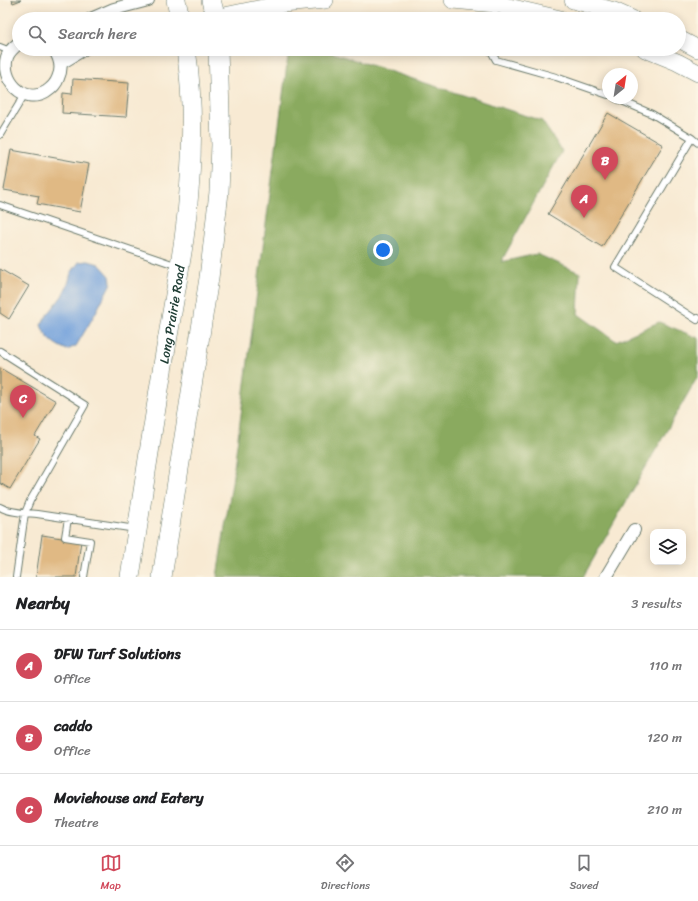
<!DOCTYPE html>
<html lang="en">
<head>
<meta charset="utf-8">
<style>
  :root { --surface:#fff; --page:#f2f2f2; --text:#202124; --muted:#757577; --line:#e0e0e0; --accent:#d1495b }
  body { margin:0; font-family:Sriracha,sans-serif; background:var(--page); color:var(--text) }
  .controls { position:absolute; right:12px; bottom:12px; display:grid; overflow:hidden; border-radius:8px; box-shadow:0 2px 10px #0003 }
  .controls button { width:36px; height:36px; display:grid; place-items:center; padding:0; border:0; border-bottom:1px solid var(--line); background:var(--surface); color:var(--text); font:20px sans-serif }
  .compass { position:absolute; left:602px; top:68px; width:36px; height:36px; border-radius:50%; background:var(--surface); box-shadow:0 2px 10px #0003; rotate:30deg }
  .you { position:absolute; left:383px; top:250px; width:14px; height:14px; margin:-10px; border:3px solid #fff; border-radius:50%; background:#1a73e8; box-shadow:0 0 0 6px #1a73e833 }
  .badge { display:grid; place-items:center; width:26px; height:26px; border-radius:50%; background:var(--accent); color:#fff; font-size:13px; font-weight:700 }
  .pin { position:absolute; translate:-50% -33px; filter:drop-shadow(0 1px 2px #0008) }
  .pin::after { content:''; position:absolute; top:21px; width:14px; height:12px; background:inherit; clip-path:polygon(0 0,100% 0,50% 100%) }
  .list { margin:0; padding:0; list-style:none }
  h2 { display:flex; justify-content:space-between; align-items:center; height:52px; margin:0; padding:0 16px; font-size:17px }
  h2 small { font-size:13px; font-weight:400; color:var(--muted) }
  .list li { display:grid; grid-template-columns:26px 1fr auto; gap:12px; align-items:center; box-sizing:border-box; height:72px; padding:0 16px; border-top:1px solid var(--line) }
  .list b { display:block; font-size:15px; white-space:nowrap }
  .list p { margin:0; font-size:13px; white-space:nowrap; color:var(--muted) }
  .list em { font-size:13px; font-style:normal; color:var(--muted) }
  .icon { flex:none; width:22px; height:22px; fill:none; stroke:currentColor; stroke-width:2; stroke-linecap:round; stroke-linejoin:round }
  .map { position:relative; flex:none; width:698px; height:577px; overflow:hidden }
  .search { position:absolute; background:var(--surface); box-shadow:0 2px 10px #0003; left:12px; right:12px; top:12px; height:44px; display:flex; align-items:center; gap:10px; box-sizing:border-box; padding:0 14px; border-radius:22px; color:var(--muted); font-size:15px }
  .sheet { height:268px; background:var(--surface) }
  nav { display:flex; justify-content:space-around; align-items:center; box-sizing:border-box; height:56px; border-top:1px solid var(--line); background:var(--surface); font-size:11px; color:var(--muted) }
  nav a { display:grid; justify-items:center; gap:2px }
  nav .on { color:var(--accent) }
  .map>svg:first-child { display:block }
  .forest { fill:#8aaa5e; stroke:#547449 }
  .water { fill:#74a2dc; stroke:#4a7088 }
  .building { fill:#e0b984 }
  .lines { fill:none; stroke-linecap:round; stroke-linejoin:round }
  .lane-casing { stroke:#6b7a6c; stroke-width:8 }
  .street-casing { stroke:#6b7a6c; stroke-width:14 }
  .secondary-casing { stroke:#6b7a6c; stroke-width:18 }
  .primary-casing { stroke:#6b7a6c; stroke-width:20 }
  .lane { stroke:#fff; stroke-width:6 }
  .street { stroke:#fff; stroke-width:12 }
  .secondary { stroke:#fff; stroke-width:17 }
  .primary { stroke:#fff; stroke-width:19 }
  .labels { text-anchor:middle; dominant-baseline:central; stroke-width:3; stroke-linejoin:round; paint-order:stroke }
  .street-label { font-size:13px; fill:#1f3d34; stroke:#fcf5e5 }
</style>
</head>
<body>
<div class="map">
<svg width="698" height="577" viewBox="0 0 698 577">
  <rect width="100%" height="100%" fill="#fcf5e5"/>
  <filter id="ink" filterUnits="userSpaceOnUse"><feTurbulence type="fractalNoise" baseFrequency=".025" numOctaves="2"/><feDisplacementMap in="SourceGraphic" scale="8" xChannelSelector="R" yChannelSelector="G"/><feConvolveMatrix kernelMatrix="1 2 1 2 8 2 1 2 1" color-interpolation-filters="sRGB"/></filter>
  <filter id="wash" filterUnits="userSpaceOnUse"><feTurbulence type="fractalNoise" baseFrequency=".012" numOctaves="4" result="noise"/><feDisplacementMap in="SourceGraphic" scale="16" xChannelSelector="R" yChannelSelector="G"/><feGaussianBlur stdDeviation="0.9" result="paint"/><feColorMatrix in="noise" values="0 0 0 0 0 0 0 0 0 0 0 0 0 0 0 0 0 1.4 0 .05"/><feComposite in="paint" operator="in"/></filter>
  <g filter="url(#wash)">
    <rect width="100%" height="100%" fill="#f8ead3"/>
    <path class="forest" d="M289 49H321L542 121 562 151 501 262 537 254 580 273 578 314 616 341 659 322 698 338V376L583 577H217L232 483Z"/>
    <path class="water" d="M88 261 99 264 110 276 111 283 95 314 76 346 67 350C54 344 46 339 41 325L46 317 62 296 68 284 71 273 79 262Z"/>
    <g id="blocks">
      <path class="building" d="M12 0H21L13 3Z
        M73 79 129 83 126 117 62 113 63 93 72 94Z
        M608 113 663 145 602 247 548 214Z
        M11 150 89 164 80 212 37 204 39 196 4 190Z
        M0 269 29 286 9 319 0 313Z
        M0 368 56 401 35 436 40 439 10 489 0 483Z
        M42 535 81 541 76 577H36Z"/>
    </g>
  </g>
  <g filter="url(#ink)">
    <use href="#blocks" fill-opacity="0" stroke="#6b7a6c" stroke-width="1"/>
    <g class="lines">
      <g class="lane-casing">
        <path id="lane" d="M494 19 496 5
          M0 47 10 51
          M490 49 496 60 556 77 608 95
          M615 98 652 114 692 138 698 143
          M0 135 25 94
          M692 138 615 267 697 320 698 318
          M0 205 178 266
          M0 351 85 405 30 501 25 513 16 577
          M0 507C10 513 25 513 37 514L136 529
          M68 519 65 537 90 541 84 577"/>
      </g>
      <g class="street-casing">
        <path id="street" d="M91 19 114 9 148 0
          M19 43C14 47 9 51 7 57 0 80 24 105 46 92 52 88 56 84 58 78 63 68 60 58 54 49
          M61 63 84 49
          M606 577 634 530"/>
      </g>
      <g class="secondary-casing">
        <path id="secondary" d="M453 0 496 4 560 19
          M573 0 614 11 632 19
          M210 19 283 4 325 0
          M679 39 698 49
          M645 49 677 62 698 73"/>
      </g>
      <g class="primary-casing">
        <g id="primary">
          <path d="M176 0 180 19"/>
          <path d="M211 0 216 19"/>
          <path id="s1" d="M130 577C141 504 152 431 164 359 171 319 178 279 184 239 192 178 195 110 186 49"/>
          <path d="M162 577 209 278 219 192 221 145 218 49"/>
        </g>
      </g>
      <use href="#lane" class="lane"/>
      <use href="#street" class="street"/>
      <use href="#secondary" class="secondary"/>
      <use href="#primary" class="primary"/>
    </g>
  </g>
  <g class="labels">
    <g class="street-label">
      <text stroke="none"><textPath href="#s1" startOffset="266">Long Prairie Road</textPath></text>
    </g>
  </g>
</svg>
<div class="controls">
<button><svg class="icon" aria-label="layers" viewBox="0 0 24 24"><path d="M12 4l9 5-9 5-9-5zM3 14l9 5 9-5"/></svg></button>
</div>
<svg class="compass" viewBox="-18 -18 36 36"><path d="M0-13l5 13h-10z" fill="#e53935"/><path d="M0 13l5-13h-10z" fill="#757577"/></svg>
<div class="you"></div>
<div class="pin badge" style="left:584px;top:218px">A</div>
<div class="pin badge" style="left:605px;top:180px">B</div>
<div class="pin badge" style="left:23px;top:418px">C</div>
<div class="search"><svg class="icon" aria-label="search" viewBox="0 0 24 24"><circle cx="10" cy="10" r="6"/><path d="M15 15l6 6"/></svg>Search here</div>
</div>
<section class="sheet">
<h2>Nearby<small>3 results</small></h2>
<ul class="list">
<li><span class="badge">A</span><div><b>DFW Turf Solutions</b><p>Office</p></div><em>110 m</em></li>
<li><span class="badge">B</span><div><b>caddo</b><p>Office</p></div><em>120 m</em></li>
<li><span class="badge">C</span><div><b>Moviehouse and Eatery</b><p>Theatre</p></div><em>210 m</em></li>
</ul>
</section>
<nav>
<a class="on"><svg class="icon" aria-label="map" viewBox="0 0 24 24"><path d="M3 6l6-2 6 2 6-2v14l-6 2-6-2-6 2zM9 4v14M15 6v14"/></svg>Map</a>
<a><svg class="icon" aria-label="directions" viewBox="0 0 24 24"><path d="M12 3l9 9-9 9-9-9zM9 14v-3h6M13 9l2 2-2 2"/></svg>Directions</a>
<a><svg class="icon" aria-label="saved" viewBox="0 0 24 24"><path d="M7 4h10v16l-5-4-5 4z"/></svg>Saved</a>
</nav>
</body>
</html>
